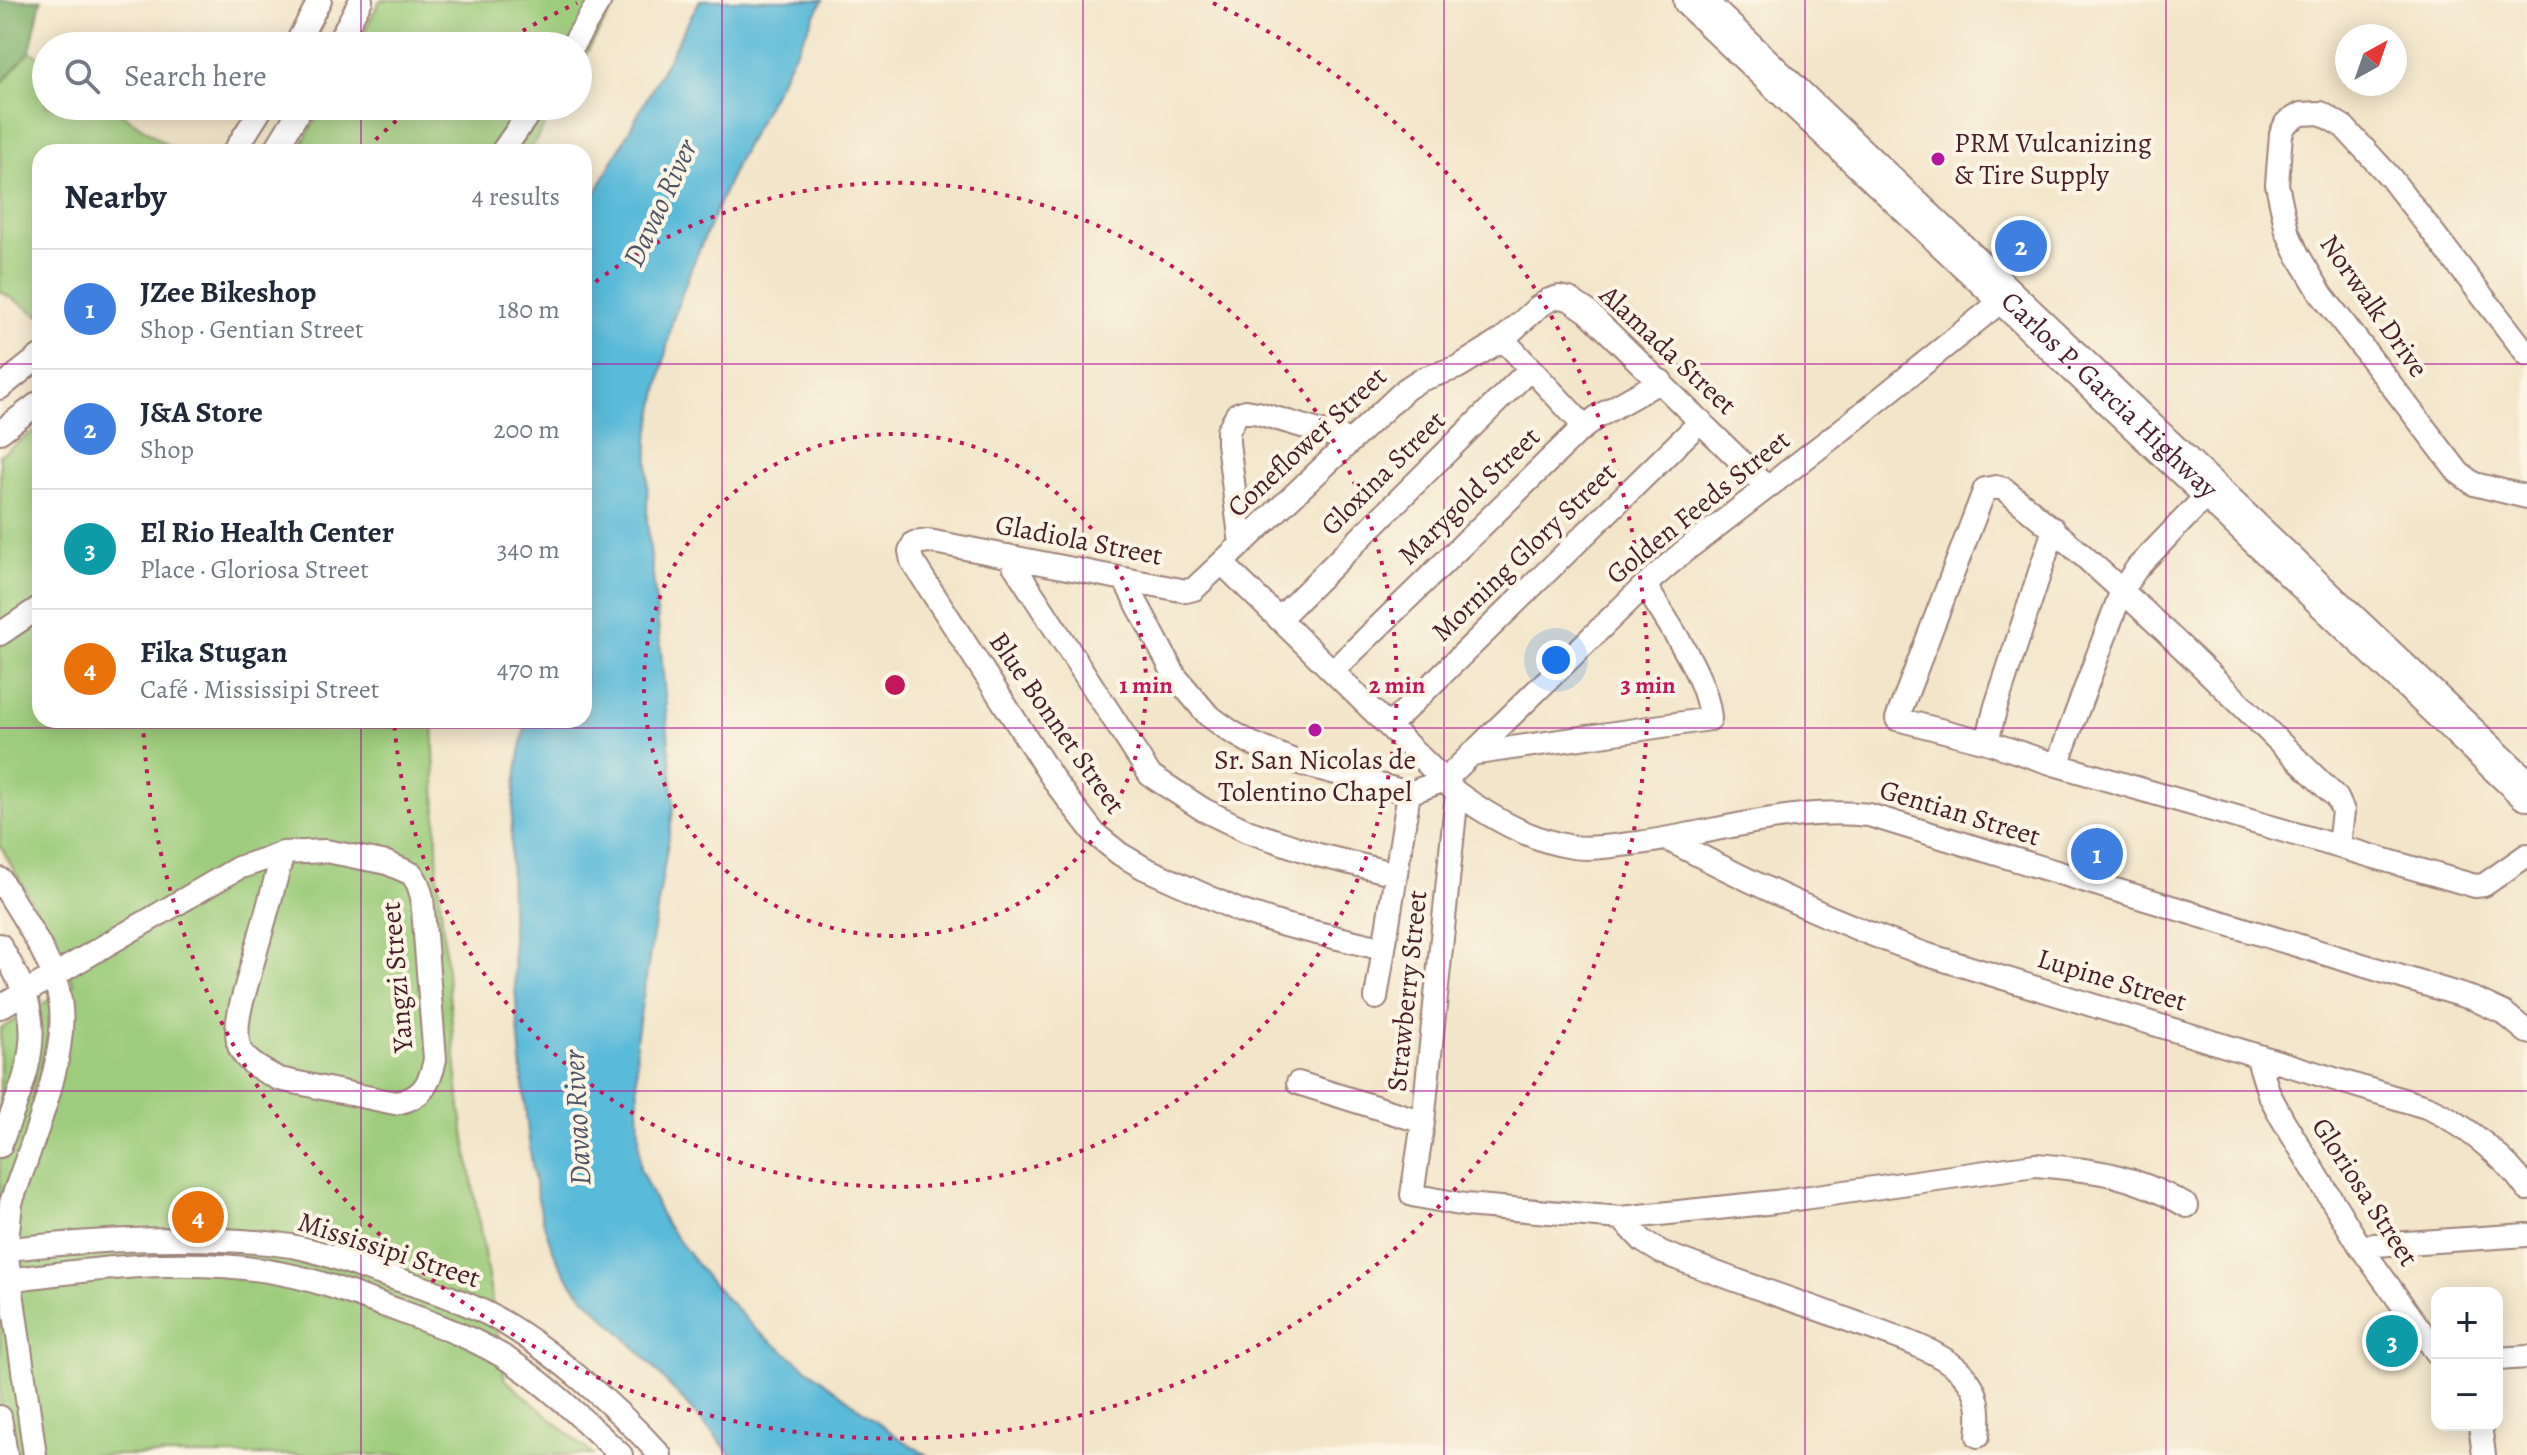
<!DOCTYPE html>
<html lang="en">
<head>
<meta charset="utf-8">
<style>
  :root { --surface:#fff; --page:#f2f2f3; --text:#1f2937; --muted:#747a83; --line:#e0e1e3; --accent:#b5179e }
  body { margin:0; font-family:Alegreya,serif; background:var(--page); color:var(--text) }
  .controls { position:absolute; right:24px; bottom:24px; display:grid; overflow:hidden; border-radius:16px; box-shadow:0 4px 20px #0003 }
  .controls button { width:72px; height:72px; display:grid; place-items:center; padding:0; border:0; border-bottom:2px solid var(--line); background:var(--surface); color:var(--text); font:40px sans-serif }
  .compass { position:absolute; left:2335px; top:24px; width:72px; height:72px; border-radius:50%; background:var(--surface); box-shadow:0 4px 20px #0003; rotate:40deg }
  .you { position:absolute; left:1556px; top:660px; width:28px; height:28px; margin:-20px; border:6px solid #fff; border-radius:50%; background:#1a73e8; box-shadow:0 0 0 12px #1a73e833 }
  .badge { display:grid; place-items:center; width:52px; height:52px; border-radius:50%; background:var(--accent); color:#fff; font-size:26px; font-weight:700 }
  .pin { position:absolute; translate:-50% -50%; border:4px solid #fff; box-shadow:0 2px 8px #0006 }
  .list { margin:0; padding:0; list-style:none }
  h2 { display:flex; justify-content:space-between; align-items:center; height:104px; margin:0; padding:0 32px; font-size:34px }
  h2 small { font-size:26px; font-weight:400; color:var(--muted) }
  .list li { display:grid; grid-template-columns:52px 1fr auto; gap:24px; align-items:center; box-sizing:border-box; height:120px; padding:0 32px; border-top:2px solid var(--line) }
  .list b { display:block; font-size:30px; white-space:nowrap }
  .list p { margin:0; font-size:26px; white-space:nowrap; color:var(--muted) }
  .list em { font-size:26px; font-style:normal; color:var(--muted) }
  .icon { flex:none; width:44px; height:44px; fill:none; stroke:currentColor; stroke-width:2; stroke-linecap:round; stroke-linejoin:round }
  .map { position:relative; flex:none; width:2527px; height:1455px; overflow:hidden }
  .search { position:absolute; background:var(--surface); box-shadow:0 4px 20px #0003; left:32px; top:32px; width:560px; height:88px; display:flex; align-items:center; gap:20px; box-sizing:border-box; padding:0 28px; border-radius:44px; color:var(--muted); font-size:30px }
  .panel { position:absolute; background:var(--surface); box-shadow:0 4px 20px #0003; left:32px; top:144px; width:560px; height:584px; border-radius:24px }
  .map>svg:first-child { display:block }
  .green { fill:#9dcc7b; stroke:#747653; stroke-width:2 }
  .forest { fill:#7eb06b; stroke:#64684b; stroke-width:2 }
  .water { fill:#5abad9; stroke:#526c82; stroke-width:2 }
  .lines { fill:none; stroke-linecap:round; stroke-linejoin:round }
  .minor-casing { stroke:#9e827a; stroke-width:26 }
  .trunk-casing { stroke:#9e827a; stroke-width:42 }
  .minor { stroke:#fff; stroke-width:22 }
  .trunk { stroke:#fff; stroke-width:38 }
  .grid { fill:none; stroke:#b5179e; stroke-width:2; stroke-opacity:0.55 }
  .ring { fill:none; stroke:#c2185b; stroke-width:4; stroke-dasharray:4 8 }
  .poi-dot { fill:#b5179e; stroke:#fcf5e5; stroke-width:3 }
  .labels { text-anchor:middle; dominant-baseline:central; stroke-width:8; stroke-linejoin:round; paint-order:stroke }
  .poi-label { font-size:28px; fill:#4a1f2b; stroke:#fcf5e5; text-anchor:start }
  .street-label { font-size:28px; fill:#4a1f2b; stroke:#fcf5e5 }
  .water-label { font-size:30px; font-style:italic; fill:#505568; stroke:#fcf5e5 }
  .centre { fill:#c2185b; stroke:#fcf5e5; stroke-width:4 }
  .ring-label { font-size:24px; text-anchor:middle; font-weight:bold; fill:#c2185b; stroke:#fcf5e5; stroke-width:8; stroke-linejoin:round; paint-order:stroke }
</style>
</head>
<body>
<div class="map">
<svg width="2527" height="1455" viewBox="0 0 2527 1455">
  <rect width="100%" height="100%" fill="#fcf5e5"/>
  <filter id="ink" filterUnits="userSpaceOnUse"><feTurbulence type="fractalNoise" baseFrequency=".0125" numOctaves="2"/><feDisplacementMap in="SourceGraphic" scale="16" xChannelSelector="R" yChannelSelector="G"/><feConvolveMatrix kernelMatrix="1 2 1 2 8 2 1 2 1" color-interpolation-filters="sRGB"/></filter>
  <filter id="wash" filterUnits="userSpaceOnUse"><feTurbulence type="fractalNoise" baseFrequency=".006" numOctaves="4" result="noise"/><feDisplacementMap in="SourceGraphic" scale="32" xChannelSelector="R" yChannelSelector="G"/><feGaussianBlur stdDeviation="1.8" result="paint"/><feColorMatrix in="noise" values="0 0 0 0 0 0 0 0 0 0 0 0 0 0 0 0 0 1.4 0 .05"/><feComposite in="paint" operator="in"/></filter>
  <g filter="url(#wash)">
    <rect width="100%" height="100%" fill="#f2e5c9"/>
    <path class="green" d="M380 0H617L578 68V46H357Z
      M30 51 46 62V106H110L178 152H40V316L0 291V85Z
      M324 106H556L529 152H297Z
      M40 427V720H433L438 876 460 1108 505 1379 593 1455H0V1029L74 985 57 948 0 845V455Z"/>
    <path class="forest" d="M0 0H41L30 51 0 85Z"/>
    <path class="water" d="M700 0H823L736 164 690 271 672 322 648 440 647 520 662 661 674 805 636 1040 640 1169 665 1223 709 1280 756 1330 899 1438 927 1455H732C697 1416 662 1376 626 1338 602 1313 575 1294 558 1261 534 1214 528 1135 523 1083 513 972 499 827 527 720H584V214Z"/>
  </g>
  <g filter="url(#ink)">
    <g class="lines">
      <g class="minor-casing">
        <path id="minor" d="M295 46 320 0
          M336 46 361 0
          M572 46 600 0
          M234 152 263 106
          M274 152 302 106
          M502 152 534 106
          M1503 339 1584 426
          M2527 354 2390 177 2344 127 2321 113 2301 114 2286 123 2281 134 2277 184 2287 231 2298 255 2322 295 2459 473 2474 484 2527 497
          M0 388 40 356
          M0 432 40 402
          M1241 544 1228 443V431L1237 414 1246 411 1258 413 1349 440
          M1008 556 1150 775 1204 810 1247 831 1318 855 1396 874
          M1222 563 1457 793C1490 817 1532 841 1573 847 1594 850 1618 845 1639 843 1713 833 1795 806 1869 815L2474 999 2504 1013 2527 1032
          M1124 579 1175 676 1208 715 1230 731 1253 744 1299 763 1409 793 1445 780 1645 585 1682 553 1843 429 2005 298
          M1279 619 1530 369
          M0 634 40 607
          M1333 671 1577 433 1597 417 1661 381
          M1389 726 1701 421
          M1987 742 1996 706 2054 529
          M1471 754 1710 719C1707 675 1667 623 1645 585
          M2057 765 2122 590 2137 568 2210 492
          M1457 793 1423 1122 1412 1195 1465 1205 1621 1218 1775 1202 2035 1165C2097 1170 2132 1174 2187 1206
          M1667 839C1752 883 1837 924 1928 955L2426 1107C2461 1121 2506 1158 2527 1189
          M2339 846 2343 811 2337 798C2228 693 2122 583 2004 489L1996 487 1985 489 1897 719 1987 742 2057 765 2475 886 2484 885 2527 855
          M0 879C20 914 54 960 60 1000 70 1056 29 1149 11 1203L6 1250 35 1455
          M0 945C12 967 26 989 30 1014 38 1059 14 1105 0 1146
          M1384 949 1284 925 1240 911 1144 868 1120 854 1095 834 1057 785 912 561 910 551 914 543 929 541 1186 591 1194 589 1406 389 1420 380 1458 367 1503 339 1537 308 1549 300 1559 297 1569 299 1587 311 1766 486
          M1376 998 1409 793
          M0 1007 238 868 283 853 326 851 387 863 412 874 418 884 422 897 435 1059C430 1085 421 1099 395 1103L279 1079C239 1059 231 1049 241 1005L283 853
          M2257 1056 2269 1094 2283 1120 2360 1246 2437 1353
          M1298 1083 1423 1122
          M1621 1218 1643 1241 1661 1252C1723 1277 1788 1298 1851 1321 1884 1333 1937 1348 1962 1373 1980 1391 1981 1412 1978 1436
          M2360 1246 2527 1235
          M0 1250C88 1240 203 1233 291 1246 320 1251 350 1263 378 1273 414 1285 452 1296 486 1313 541 1340 619 1409 660 1455
          M0 1281C93 1269 191 1255 284 1274 321 1281 358 1296 394 1309 435 1324 478 1339 515 1364 553 1389 587 1424 621 1455
          M2497 1359 2527 1357
          M0 1417 6 1455
          M2480 1425 2484 1455"/>
      </g>
      <g class="trunk-casing">
        <g id="trunk">
          <path id="s1" d="M1693 0 2527 791"/>
        </g>
      </g>
      <use href="#minor" class="minor"/>
      <use href="#trunk" class="trunk"/>
    </g>
  </g>
  <path class="grid" d="M361 0V46M722 0V1455M1083 0V1455M1444 0V1455M1805 0V1455M2166 0V1455M361 106V152M0 364H40M584 364H2527M361 720V1455M0 728H2527M0 1091H2527"/>
  <g class="ring">
    <circle cx="895" cy="685" r="251"/>
    <path d="M586 289A502 502 0 1 1 394 720"/>
    <path d="M367 148A753 753 0 0 1 411 108M502 43A753 753 0 0 1 577 3M1213 3A753 753 0 1 1 143 724"/>
  </g>
  <g class="poi-dot">
    <circle cx="1938" cy="159" r="8"/>
    <circle cx="1315" cy="730" r="8"/>
  </g>
  <g class="labels">
    <g class="poi-label">
      <text x="1954" y="143">PRM Vulcanizing<tspan x="1954" dy="32">&amp; Tire Supply</tspan></text>
      <text x="1315" y="760" text-anchor="middle">Sr. San Nicolas de<tspan x="1315" dy="32">Tolentino Chapel</tspan></text>
    </g>
    <g class="street-label">
      <text transform="translate(2374 306) rotate(55)">Norwalk Drive</text>
      <text transform="translate(1668 350) rotate(43)">Alamada Street</text>
      <text stroke="none"><textPath href="#s1" startOffset="574">Carlos P. Garcia Highway</textPath></text>
      <text transform="translate(1307 442) rotate(-43)">Coneflower Street</text>
      <text transform="translate(1383 473) rotate(-45)">Gloxina Street</text>
      <text transform="translate(1469 496) rotate(-44)">Marygold Street</text>
      <text transform="translate(1698 507) rotate(-39)">Golden Feeds Street</text>
      <text transform="translate(1079 540) rotate(11)">Gladiola Street</text>
      <text transform="translate(1524 552) rotate(-44)">Morning Glory Street</text>
      <text transform="translate(1057 723) rotate(55)">Blue Bonnet Street</text>
      <text transform="translate(1960 813) rotate(17)">Gentian Street</text>
      <text transform="translate(397 977) rotate(-95)">Yangzi Street</text>
      <text transform="translate(2112 980) rotate(17)">Lupine Street</text>
      <text transform="translate(1407 991) rotate(-84)">Strawberry Street</text>
      <text transform="translate(2365 1192) rotate(57)">Gloriosa Street</text>
      <text transform="translate(389 1250) rotate(18)">Mississipi Street</text>
    </g>
    <g class="water-label">
      <text transform="translate(660 203) rotate(-65)">Davao River</text>
      <text transform="translate(577 1118) rotate(-93)">Davao River</text>
    </g>
  </g>
  <circle cx="895" cy="685" r="12" class="centre"/>
  <g class="ring-label">
    <text x="1146" y="693">1 min</text>
    <text x="1397" y="693">2 min</text>
    <text x="1648" y="693">3 min</text>
  </g>
</svg>
<div class="controls">
<button>+</button>
<button>−</button>
</div>
<svg class="compass" viewBox="-18 -18 36 36"><path d="M0-13l5 13h-10z" fill="#e53935"/><path d="M0 13l5-13h-10z" fill="#747a83"/></svg>
<div class="you"></div>
<div class="pin badge" style="left:2097px;top:854px;background:#3f7fe0">1</div>
<div class="pin badge" style="left:2021px;top:246px;background:#3f7fe0">2</div>
<div class="pin badge" style="left:2392px;top:1341px;background:#0f9aa8">3</div>
<div class="pin badge" style="left:198px;top:1217px;background:#e8710a">4</div>
<div class="search"><svg class="icon" aria-label="search" viewBox="0 0 24 24"><circle cx="10" cy="10" r="6"/><path d="M15 15l6 6"/></svg>Search here</div>
<section class="panel">
<h2>Nearby<small>4 results</small></h2>
<ul class="list">
<li><span class="badge" style="background:#3f7fe0">1</span><div><b>JZee Bikeshop</b><p>Shop · Gentian Street</p></div><em>180 m</em></li>
<li><span class="badge" style="background:#3f7fe0">2</span><div><b>J&amp;A Store</b><p>Shop</p></div><em>200 m</em></li>
<li><span class="badge" style="background:#0f9aa8">3</span><div><b>El Rio Health Center</b><p>Place · Gloriosa Street</p></div><em>340 m</em></li>
<li><span class="badge" style="background:#e8710a">4</span><div><b>Fika Stugan</b><p>Café · Mississipi Street</p></div><em>470 m</em></li>
</ul>
</section>
</div>
</body>
</html>
